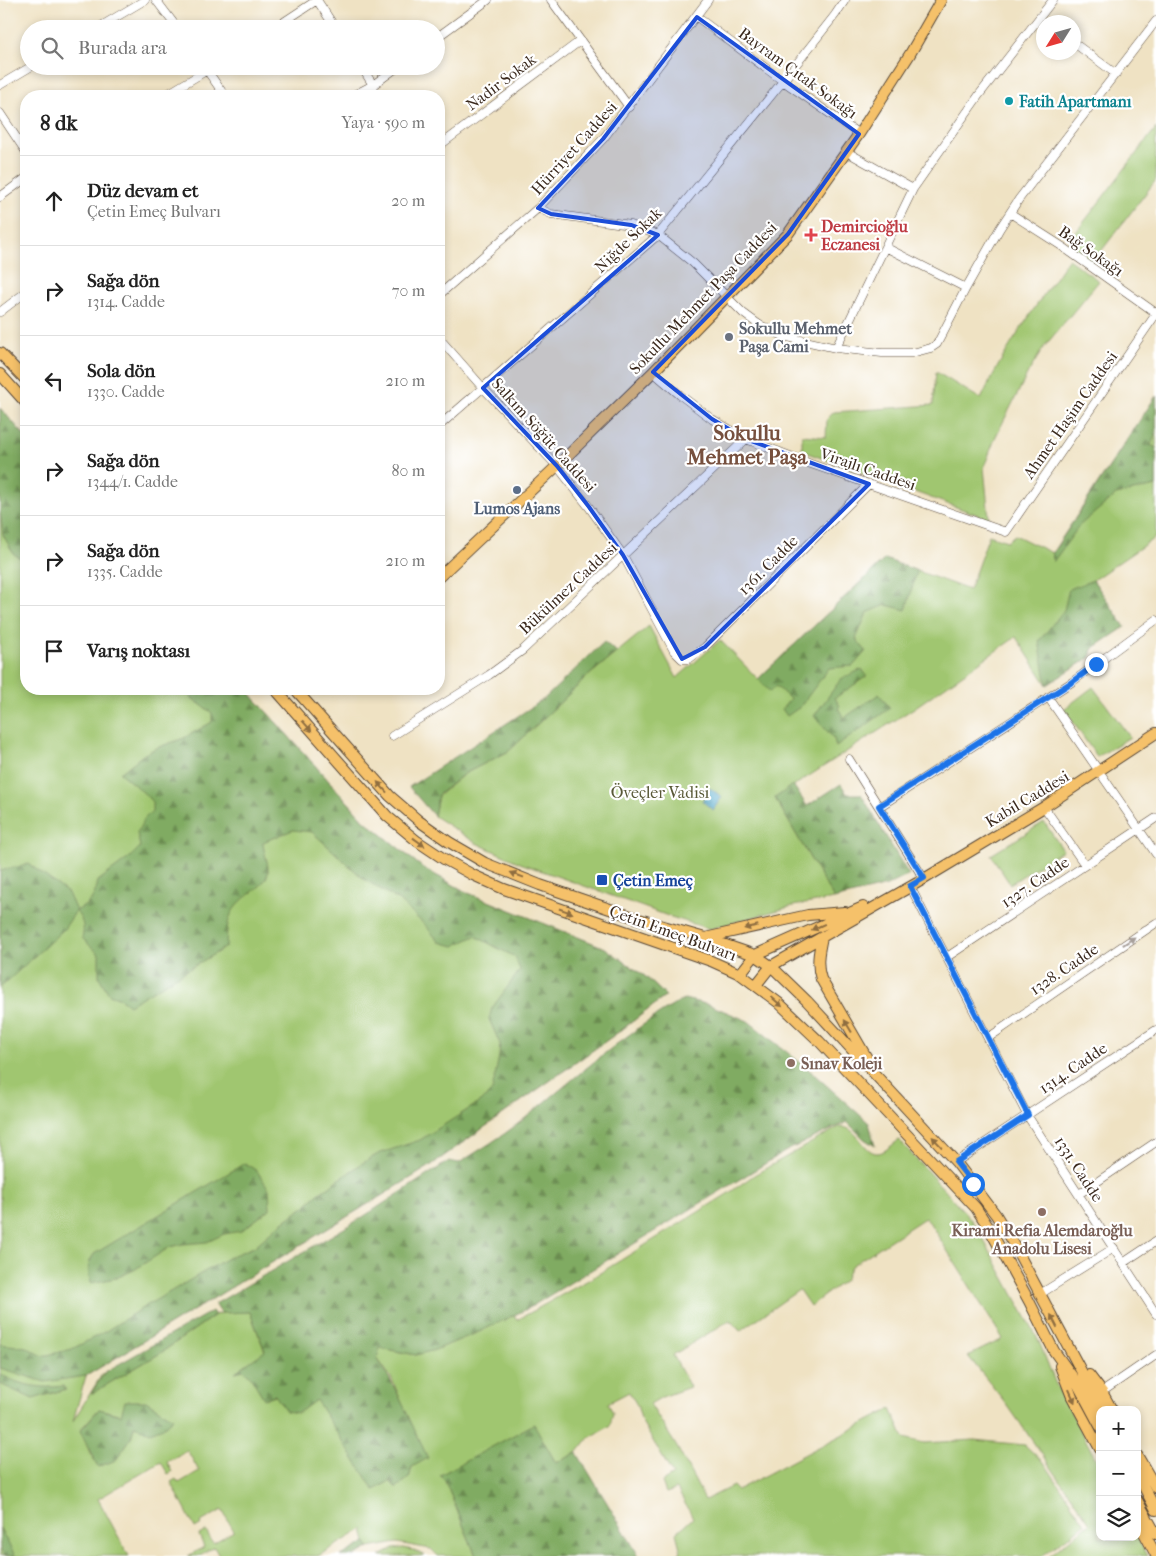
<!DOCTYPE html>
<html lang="tr">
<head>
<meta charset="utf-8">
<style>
  :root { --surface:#fff; --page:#f6f6f6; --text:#222; --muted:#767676; --line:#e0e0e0 }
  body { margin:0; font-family:"IM FELL French Canon",serif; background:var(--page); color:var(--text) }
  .controls { position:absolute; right:15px; bottom:15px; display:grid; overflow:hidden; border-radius:10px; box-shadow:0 2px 8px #0003 }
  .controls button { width:45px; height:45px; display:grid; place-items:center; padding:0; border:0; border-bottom:1px solid var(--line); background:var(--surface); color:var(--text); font:25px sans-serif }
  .compass { position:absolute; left:1036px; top:15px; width:45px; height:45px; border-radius:50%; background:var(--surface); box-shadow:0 2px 8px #0003; rotate:233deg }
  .stop { position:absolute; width:15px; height:15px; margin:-11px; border:4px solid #1a73e8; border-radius:50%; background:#fff }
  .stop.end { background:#1a73e8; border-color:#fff; box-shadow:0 1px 5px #0008 }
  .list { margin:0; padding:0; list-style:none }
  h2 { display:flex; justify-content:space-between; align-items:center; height:65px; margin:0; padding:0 20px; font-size:21px }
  h2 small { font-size:16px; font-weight:400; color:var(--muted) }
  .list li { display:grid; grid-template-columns:32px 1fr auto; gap:15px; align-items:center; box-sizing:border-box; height:90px; padding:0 20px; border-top:1px solid var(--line) }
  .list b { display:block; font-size:19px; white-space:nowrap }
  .list p { margin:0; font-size:16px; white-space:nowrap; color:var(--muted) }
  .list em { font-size:16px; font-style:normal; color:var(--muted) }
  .icon { flex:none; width:28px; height:28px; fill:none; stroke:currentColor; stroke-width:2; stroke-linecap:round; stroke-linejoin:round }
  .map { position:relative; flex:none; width:1156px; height:1556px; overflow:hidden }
  .search { position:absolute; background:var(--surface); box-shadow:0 2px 8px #0003; left:20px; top:20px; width:425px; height:55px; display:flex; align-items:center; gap:12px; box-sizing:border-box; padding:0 18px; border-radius:28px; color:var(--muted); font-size:19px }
  .panel { position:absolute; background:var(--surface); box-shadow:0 2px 8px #0003; left:20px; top:90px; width:425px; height:605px; border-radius:20px }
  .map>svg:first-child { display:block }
  .green { fill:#a0c670; stroke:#6e7847; fill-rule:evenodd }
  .forest { fill:url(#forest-firs); stroke:#5e6a40 }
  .water { fill:url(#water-ripples); stroke:#446874 }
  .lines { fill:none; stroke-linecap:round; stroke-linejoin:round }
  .minor-casing { stroke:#564637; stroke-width:9 }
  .major-casing { stroke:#564637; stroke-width:12 }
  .minor { stroke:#fff; stroke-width:8 }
  .major { stroke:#f5c16b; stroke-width:10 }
  .oneway { fill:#8f6e41 }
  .oneway2 { fill:#a79f9a }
  .route { stroke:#1a73e8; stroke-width:6 }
  .marked { fill:#1d4ed8; fill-opacity:0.2; stroke:#1d4ed8; stroke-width:4; stroke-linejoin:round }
  .culture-dot { fill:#0f9aa8; stroke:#fff; stroke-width:2 }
  .health-dot { fill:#e0444e; stroke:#fff; stroke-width:2 }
  .worship-dot { fill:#6b7280; stroke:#fff; stroke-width:2 }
  .service-dot { fill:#5c6f8a; stroke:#fff; stroke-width:2 }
  .transit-dot { fill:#1a4fb4; stroke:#fff; stroke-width:2 }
  .education-dot { fill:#8d6e63; stroke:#fff; stroke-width:2 }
  .labels { text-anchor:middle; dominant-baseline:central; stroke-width:4.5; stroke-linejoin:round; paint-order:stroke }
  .street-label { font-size:16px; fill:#3b2a1e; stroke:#fff }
  .culture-label { font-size:16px; font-weight:bold; fill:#0d838f; stroke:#fff; text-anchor:start }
  .health-label { font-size:16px; font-weight:bold; fill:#be3a42; stroke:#fff; text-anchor:start }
  .worship-label { font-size:16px; font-weight:bold; fill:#5b616d; stroke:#fff; text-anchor:start }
  .service-label { font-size:16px; font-weight:bold; fill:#4e5e75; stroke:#fff }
  .park-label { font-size:16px; fill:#595937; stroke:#fff }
  .transit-label { font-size:16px; font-weight:bold; fill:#164399; stroke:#fff; text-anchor:start }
  .education-label { font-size:16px; font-weight:bold; fill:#785e54; stroke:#fff; text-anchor:start }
  .district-label { font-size:21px; font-weight:bold; fill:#77503e; stroke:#fff }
</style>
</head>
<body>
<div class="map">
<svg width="1156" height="1556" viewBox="0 0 1156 1556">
  <defs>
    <pattern id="forest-firs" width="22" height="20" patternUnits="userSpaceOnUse" patternTransform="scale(1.25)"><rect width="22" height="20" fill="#80ab62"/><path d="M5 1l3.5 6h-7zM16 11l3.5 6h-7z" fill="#6a8b50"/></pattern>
    <pattern id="water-ripples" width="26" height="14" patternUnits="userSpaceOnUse" patternTransform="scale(1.25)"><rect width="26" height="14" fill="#4ca6c9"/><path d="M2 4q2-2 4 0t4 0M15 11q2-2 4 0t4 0" fill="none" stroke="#4087a3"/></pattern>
  </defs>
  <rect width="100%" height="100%" fill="#fff"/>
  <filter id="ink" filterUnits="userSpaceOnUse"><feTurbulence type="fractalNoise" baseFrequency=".02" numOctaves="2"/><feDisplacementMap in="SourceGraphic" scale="10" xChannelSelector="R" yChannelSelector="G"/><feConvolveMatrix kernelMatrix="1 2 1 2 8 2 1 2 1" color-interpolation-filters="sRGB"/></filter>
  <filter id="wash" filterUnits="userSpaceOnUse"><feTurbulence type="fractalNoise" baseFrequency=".0096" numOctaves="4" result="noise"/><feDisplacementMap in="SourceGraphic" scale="20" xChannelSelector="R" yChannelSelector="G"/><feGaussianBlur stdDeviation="1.12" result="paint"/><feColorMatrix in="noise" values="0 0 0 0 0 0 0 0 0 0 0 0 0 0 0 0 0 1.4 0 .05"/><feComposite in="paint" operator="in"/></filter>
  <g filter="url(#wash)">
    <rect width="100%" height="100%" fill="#efe2c3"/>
    <path class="green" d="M1156 128V180L1092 263 1067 244Z
      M1068 259 1099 281 1044 347 1028 373 996 436 984 467 989 519 802 451V435L826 437 827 419 834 412 933 405 936 372 981 399C1004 349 1038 304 1068 259Z
      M1156 396V537L1093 580 1125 627 1092 649 1090 657 1047 685 1016 637 914 708 775 798 834 899 793 906 710 929 671 917 520 863 476 843 434 816 438 796 464 774 509 751 588 676 649 626 677 678 720 640 758 679 885 559 969 590 989 535 1007 541 1015 535 1052 553Z
      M0 408 26 437V689H246L364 820 423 868 468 893 605 948 646 977 666 996 620 1031 427 1168 86 1376 73 1421 102 1374 105 1372 92 1393 159 1354 215 1315 221 1313 250 1312 265 1352 237 1371 244 1370 251 1377 264 1398 275 1395 298 1413 316 1399 374 1489 390 1480 409 1478 412 1467 408 1418 392 1379 377 1358 380 1348 416 1355 479 1332 514 1315 517 1320 592 1278 729 1193 754 1175 839 1127C858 1125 863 1154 878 1153 884 1153 893 1144 899 1140L969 1217 982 1237 1038 1339 1055 1382 1100 1467V1537H1137L1147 1556H1049L1090 1523 1008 1406 968 1356 1003 1339 926 1217 851 1266 845 1280 810 1306 799 1290 740 1331 730 1320 673 1355 690 1387 662 1397 650 1404 677 1447 705 1500 733 1486 737 1490 891 1409 904 1438 924 1443 974 1440 1025 1445 1045 1464 1085 1524 1042 1556H674L681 1552 676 1533 693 1518 677 1489 666 1493 662 1482 673 1475 642 1422 637 1405 629 1392 608 1403 613 1413 610 1426 589 1438 577 1453 556 1463 533 1425 441 1475 445 1481 476 1556H438L431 1549 397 1543 369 1548 366 1542 363 1529 318 1556H219L214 1547 198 1556H188L204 1547 199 1535 206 1531 213 1543 234 1531 222 1510 201 1522 202 1524 195 1528 171 1482 176 1479 179 1483 199 1471 187 1450 167 1462 172 1472 168 1474 161 1462 98 1499 129 1556H0ZM99 1409 121 1415 134 1426 131 1438 98 1466 90 1453 80 1430Z
      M1093 687 1130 737 1097 757 1064 709Z
      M1044 822 1063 850 1010 884 991 855Z
      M403 1548 413 1550 425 1556H380L393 1549Z"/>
    <path class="forest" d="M1156 396V433L1151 445 1156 448V486L1116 495 1080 525 1053 562 1052 554Z
      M0 408 26 437V562L14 554 3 535 0 511Z
      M885 559 917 571 906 610 886 605 867 613 856 639 866 651 853 666 829 668 800 707 787 716 782 709 790 699 776 686 770 692 758 679Z
      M1093 580 1125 627 1092 649 1090 657 1047 685 1039 641 1064 610 1069 589Z
      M604 642 617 652 588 676 509 751 464 774 438 795 434 816 409 787 544 699Z
      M862 669 867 676 835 698 840 706 838 708 844 718 879 694 890 708 836 747 834 739 814 716 841 679Z
      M185 689H246L364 820 423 868 468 893 605 948 646 977 666 996 620 1031 427 1168 86 1376 45 1382 0 1368V1344L26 1347 43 1356 72 1349 106 1331 139 1310 231 1256 254 1247 279 1225 304 1207 317 1195 361 1164 378 1154 420 1140 483 1100 492 1091 499 1056 500 1044 489 1019 492 1008 520 970 515 957 475 936 454 946 439 942 426 926 398 900 364 879 312 832 293 830 263 842C263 852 271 867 267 876 264 883 257 889 251 893 228 910 227 920 226 947L129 1005 118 997 109 994 99 977V954L82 938C85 927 83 921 76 911L64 929 0 988V871L29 864 68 893 76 911C91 903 95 897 98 881L129 858 140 847 137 833 144 819 152 811V802L145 794 120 773 143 755 156 748 184 738 212 722V713L189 696Z
      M841 784 847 794H861L909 875 887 886 834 899 775 798 793 785 807 806Z
      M684 999 710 1005 748 1021 807 1068 869 1123 875 1146 864 1139 847 1122 786 1151 529 1308 479 1332 435 1350 416 1355 380 1348 377 1358C398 1389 411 1424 428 1458L412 1467 409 1478 396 1488 390 1481 374 1490 316 1400 298 1413 286 1411 275 1395 264 1399 251 1377 244 1370 235 1372 265 1351 250 1312 221 1313 215 1304 358 1220 449 1161 459 1163C479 1150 500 1138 519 1123 574 1080 623 1033 684 999Z
      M245 1163 257 1171 269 1189 270 1209 241 1231 224 1234 207 1242 183 1244 170 1247 134 1270 116 1278 91 1283C87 1271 87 1264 94 1254Z
      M212 1311 215 1315 159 1354 91 1394 105 1372Z
      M0 1374C21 1386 41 1389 64 1386L66 1389 33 1399 0 1384Z
      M125 1401H146L173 1418 163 1427 150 1432 134 1426 131 1438 116 1460 98 1467 80 1431 99 1409 121 1415Z
      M534 1424 556 1463 577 1453 639 1556H476L445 1481 440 1475Z
      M0 1528 1 1530 15 1556H4L0 1549Z
      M366 1542 369 1548 354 1556H341Z"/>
    <path class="water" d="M710 788 722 797 713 810 702 801Z"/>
  </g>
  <g filter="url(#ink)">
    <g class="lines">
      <g class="minor-casing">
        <path id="minor" d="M156 0 178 29
          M317 0 336 29
          M551 0 629 107
          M697 17 783 81 859 134
          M96 29 145 0
          M273 29 317 0
          M436 38 488 0
          M1074 43 1116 74
          M204 66 225 96
          M361 66 373 85 375 96
          M0 85 32 66
          M164 96 214 66
          M352 96 373 85 399 66
          M0 113 26 152
          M439 146 580 41
          M847 152 913 189
          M0 197 26 178
          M538 208 551 214 631 225 658 235 693 263 743 313 758 324 783 336 836 348 882 353H912L931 348 937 344 966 288 1000 228 1019 199 1156 21
          M1010 213 1063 247 1156 313
          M885 247 966 288
          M439 295 538 208 603 139 708 0
          M0 312 26 292
          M439 338 483 388 557 466 589 507 623 555 674 651 682 659H689L705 647 869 484
          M836 348 913 189 979 95 1053 0
          M653 372 680 395 712 419 746 439 811 464 1006 532 1156 314
          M439 426 658 235 783 81 835 15 845 0
          M1048 697 1156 854
          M392 736 489 675 523 650 746 439
          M849 759 924 879
          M879 807 1072 682 1156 620
          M1044 807 1085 865
          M910 886 1027 1115 1156 1314
          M947 957 1156 818
          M988 1038 1156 923
          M956 1162 1156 1030
          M1079 1194 1156 1142
          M1123 1263 1156 1241
          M1040 1294 1114 1248
          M1102 1392 1156 1355"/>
      </g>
      <g class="major-casing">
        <path id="major" d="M0 353 26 380
          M0 374 26 403
          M439 577 557 466 653 372 788 234 859 134 910 54 941 0
          M275 689 387 816 417 841 444 859 473 875 504 889 711 961 740 974 779 1003 819 1041 976 1208 989 1228 1029 1301 1054 1351 1077 1383 1100 1426
          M295 689 390 796 419 821 449 842 485 863 540 885 639 919 705 938 755 955 771 966 807 1001 956 1162 996 1215 1014 1245 1102 1410
          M822 937C819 951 816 964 821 979L871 1065
          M705 938 808 915 845 912
          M740 974 755 955 863 907
          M756 985 771 966 924 879 1044 807 1156 733
          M1060 1366 1072 1397 1100 1449
          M1089 1375 1102 1392 1112 1410
          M1137 1455 1156 1488
          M1137 1474 1156 1510
          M1137 1500 1156 1534
          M1137 1520 1156 1555"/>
      </g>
      <use href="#minor" class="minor"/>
      <use href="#major" class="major"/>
    </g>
    <defs><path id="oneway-solid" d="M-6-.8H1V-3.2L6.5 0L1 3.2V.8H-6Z" transform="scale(1.25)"/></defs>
    <g class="oneway">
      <use href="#oneway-solid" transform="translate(307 726) rotate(49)"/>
      <use href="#oneway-solid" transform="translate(382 787) rotate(-132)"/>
      <use href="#oneway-solid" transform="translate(419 842) rotate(36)"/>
      <use href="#oneway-solid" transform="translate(517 875) rotate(-159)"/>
      <use href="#oneway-solid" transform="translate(566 911) rotate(19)"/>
      <use href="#oneway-solid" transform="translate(751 927) rotate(166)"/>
      <use href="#oneway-solid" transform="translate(818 927) rotate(156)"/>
      <use href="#oneway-solid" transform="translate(777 1002) rotate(41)"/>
      <use href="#oneway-solid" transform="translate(848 1026) rotate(-121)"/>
      <use href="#oneway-solid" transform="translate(937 1142) rotate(-133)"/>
      <use href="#oneway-solid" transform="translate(1054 1321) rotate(-117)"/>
      <use href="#oneway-solid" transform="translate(1072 1396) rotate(66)"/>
    </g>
    <use class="oneway2" href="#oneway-solid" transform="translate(1129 941) rotate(-34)"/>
  </g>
  <g class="lines" filter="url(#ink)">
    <path class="route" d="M973 1184 956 1162 1028 1115 910 886 924 878 879 806 1072 682 1096 664"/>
  </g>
  <path class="marked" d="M697 17 859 134 788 234 653 372 712 419 746 439 869 484 705 647 682 659 623 555 589 507 557 466 483 388 658 235 631 225 551 214 538 208 603 139Z"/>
  <circle class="culture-dot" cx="1009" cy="101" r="5"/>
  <path class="health-dot" d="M808.5 227.5h5v5h5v5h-5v5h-5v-5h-5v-5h5z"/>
  <circle class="worship-dot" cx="729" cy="337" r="5"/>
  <circle class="service-dot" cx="517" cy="490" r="5"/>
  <rect class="transit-dot" x="596" y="874" width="12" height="12" rx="2.5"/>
  <g class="education-dot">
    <circle cx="791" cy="1063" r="5"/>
    <circle cx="1042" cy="1212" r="5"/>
  </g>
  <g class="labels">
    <g class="street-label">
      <text transform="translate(798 73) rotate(36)">Bayram Çıtak Sokağı</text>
      <text transform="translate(501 82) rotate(-37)">Nadir Sokak</text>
      <text transform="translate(574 148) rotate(-48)">Hürriyet Caddesi</text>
      <text transform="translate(628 240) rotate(-44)">Niğde Sokak</text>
      <text transform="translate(1091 251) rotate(35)">Bağ Sokağı</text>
      <text transform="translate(703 298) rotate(-46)">Sokullu Mehmet Paşa Caddesi</text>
      <text transform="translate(1070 415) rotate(-55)">Ahmet Haşim Caddesi</text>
      <text transform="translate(544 435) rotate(48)">Salkım Söğüt Caddesi</text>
      <text transform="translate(868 469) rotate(19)">Virajlı Caddesi</text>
      <text transform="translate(768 565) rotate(-45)">1361. Cadde</text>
      <text transform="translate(568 588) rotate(-43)">Bükülmez Caddesi</text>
      <text transform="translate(1027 799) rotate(-31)">Kabil Caddesi</text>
      <text transform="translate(1035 882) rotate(-34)">1327. Cadde</text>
      <text transform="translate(673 933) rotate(20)">Çetin Emeç Bulvarı</text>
      <text transform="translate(1064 969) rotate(-34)">1328. Cadde</text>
      <text transform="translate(1073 1068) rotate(-34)">1314. Cadde</text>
      <text transform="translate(1079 1169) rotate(57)">1331. Cadde</text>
    </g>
    <g class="culture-label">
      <text x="1019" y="101">Fatih Apartmanı</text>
    </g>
    <g class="health-label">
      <text x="821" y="226">Demircioğlu<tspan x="821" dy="18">Eczanesi</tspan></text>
    </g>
    <g class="worship-label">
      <text x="739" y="328">Sokullu Mehmet<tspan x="739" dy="18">Paşa Cami</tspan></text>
    </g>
    <g class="service-label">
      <text x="517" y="508">Lumos Ajans</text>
    </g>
    <g class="park-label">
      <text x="660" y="792">Öveçler Vadisi</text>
    </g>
    <g class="transit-label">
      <text x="613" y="880">Çetin Emeç</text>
    </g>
    <g class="education-label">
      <text x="801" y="1063">Sınav Koleji</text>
      <text x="1042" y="1230" text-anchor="middle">Kirami Refia Alemdaroğlu<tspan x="1042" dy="18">Anadolu Lisesi</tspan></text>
    </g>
    <g class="district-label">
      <text x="747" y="433">Sokullu<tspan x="747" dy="24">Mehmet Paşa</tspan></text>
    </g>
  </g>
</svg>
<div class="controls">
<button>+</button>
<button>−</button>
<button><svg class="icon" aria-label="layers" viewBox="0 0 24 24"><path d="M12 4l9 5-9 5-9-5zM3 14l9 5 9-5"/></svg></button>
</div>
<svg class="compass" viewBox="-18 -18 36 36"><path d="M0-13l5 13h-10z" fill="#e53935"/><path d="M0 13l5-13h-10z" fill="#767676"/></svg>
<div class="stop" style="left:973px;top:1184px"></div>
<div class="stop end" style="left:1096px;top:664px"></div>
<div class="search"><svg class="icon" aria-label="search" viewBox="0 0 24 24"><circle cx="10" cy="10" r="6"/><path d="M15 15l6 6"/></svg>Burada ara</div>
<section class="panel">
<h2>8 dk<small>Yaya · 590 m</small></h2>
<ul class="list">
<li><svg class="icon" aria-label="ahead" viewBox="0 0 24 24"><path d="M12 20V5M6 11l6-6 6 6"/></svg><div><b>Düz devam et</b><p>Çetin Emeç Bulvarı</p></div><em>20 m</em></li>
<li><svg class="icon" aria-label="right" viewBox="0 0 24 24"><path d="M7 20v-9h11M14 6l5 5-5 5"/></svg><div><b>Sağa dön</b><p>1314. Cadde</p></div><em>70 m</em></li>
<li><svg class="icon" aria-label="left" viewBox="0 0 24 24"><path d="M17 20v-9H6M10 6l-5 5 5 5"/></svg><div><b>Sola dön</b><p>1330. Cadde</p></div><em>210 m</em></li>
<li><svg class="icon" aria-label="right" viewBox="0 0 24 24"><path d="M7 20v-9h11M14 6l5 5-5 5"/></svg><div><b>Sağa dön</b><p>1344/1. Cadde</p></div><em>80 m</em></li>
<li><svg class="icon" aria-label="right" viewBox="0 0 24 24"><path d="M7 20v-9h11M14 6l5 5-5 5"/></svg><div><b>Sağa dön</b><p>1335. Cadde</p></div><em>210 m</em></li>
<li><svg class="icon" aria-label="arrive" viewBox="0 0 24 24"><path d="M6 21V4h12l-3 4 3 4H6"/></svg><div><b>Varış noktası</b></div></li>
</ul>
</section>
</div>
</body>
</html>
